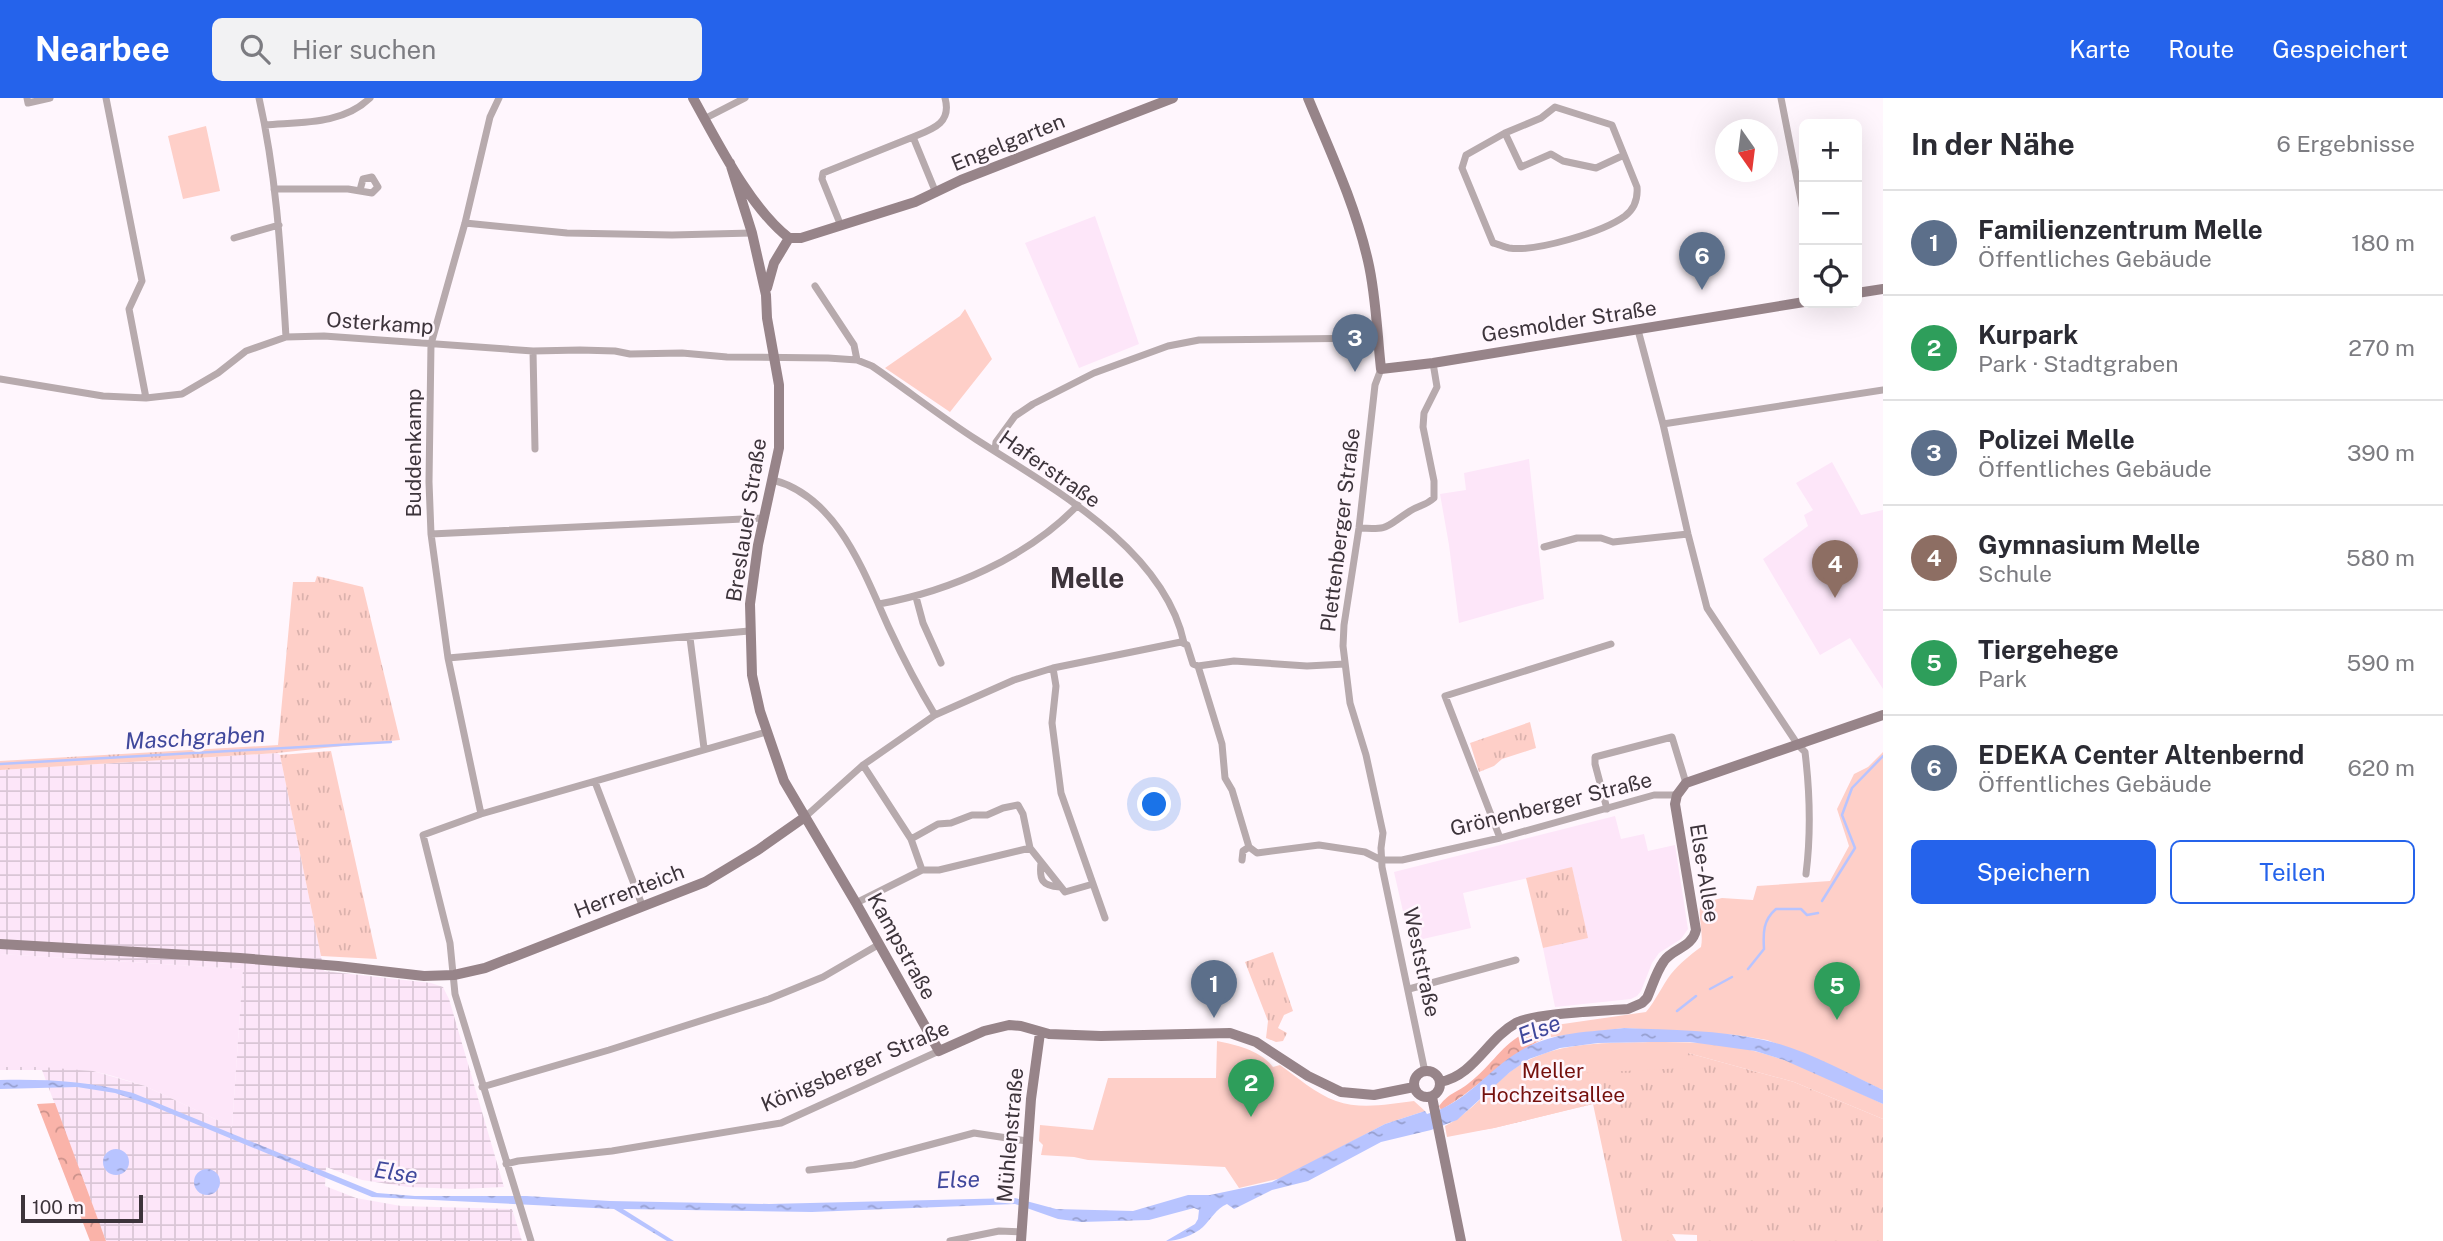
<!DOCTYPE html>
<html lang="de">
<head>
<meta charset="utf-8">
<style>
  :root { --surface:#fff; --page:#f2f2f3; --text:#2b2b33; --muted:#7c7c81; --line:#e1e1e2; --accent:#2563eb }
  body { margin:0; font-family:"Public Sans",sans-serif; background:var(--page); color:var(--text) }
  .controls { position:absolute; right:21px; top:21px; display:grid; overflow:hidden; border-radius:10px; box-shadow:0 7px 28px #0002 }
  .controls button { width:63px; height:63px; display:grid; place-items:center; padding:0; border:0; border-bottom:2px solid var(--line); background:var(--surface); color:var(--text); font:35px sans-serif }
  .compass { position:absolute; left:1715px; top:21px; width:63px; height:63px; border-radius:50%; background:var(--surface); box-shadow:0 7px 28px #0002; rotate:166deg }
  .scale { position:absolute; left:21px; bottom:18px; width:122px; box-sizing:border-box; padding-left:7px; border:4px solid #3d343b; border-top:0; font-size:19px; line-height:24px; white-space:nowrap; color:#3d343b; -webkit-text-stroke:5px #fff6fd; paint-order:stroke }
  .you { position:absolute; left:1155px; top:707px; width:24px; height:24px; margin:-18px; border:5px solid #fff; border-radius:50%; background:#1a73e8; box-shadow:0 0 0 10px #1a73e833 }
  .badge { display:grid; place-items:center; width:46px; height:46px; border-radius:50%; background:var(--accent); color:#fff; font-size:23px; font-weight:700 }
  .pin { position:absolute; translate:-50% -58px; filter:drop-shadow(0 2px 4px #0008) }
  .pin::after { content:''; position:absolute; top:37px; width:24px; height:21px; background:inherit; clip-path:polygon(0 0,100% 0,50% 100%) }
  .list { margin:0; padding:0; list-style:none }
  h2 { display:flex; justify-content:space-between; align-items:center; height:91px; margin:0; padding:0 28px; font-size:30px }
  h2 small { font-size:23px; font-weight:400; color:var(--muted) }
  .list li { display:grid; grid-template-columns:46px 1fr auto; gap:21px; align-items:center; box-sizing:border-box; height:105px; padding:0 28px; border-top:2px solid var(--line) }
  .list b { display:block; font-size:26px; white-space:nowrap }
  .list p { margin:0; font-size:23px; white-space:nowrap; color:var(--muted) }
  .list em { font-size:23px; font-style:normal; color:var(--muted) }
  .actions { display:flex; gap:14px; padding:21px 28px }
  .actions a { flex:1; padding:16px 0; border:2px solid var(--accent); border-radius:10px; text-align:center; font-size:24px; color:var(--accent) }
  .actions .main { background:var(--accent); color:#fff }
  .icon { flex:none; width:38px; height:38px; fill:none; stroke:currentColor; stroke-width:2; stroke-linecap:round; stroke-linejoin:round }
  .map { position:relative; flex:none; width:1883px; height:1143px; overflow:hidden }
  header { display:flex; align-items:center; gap:42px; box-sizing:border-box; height:98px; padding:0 35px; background:var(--accent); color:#fff }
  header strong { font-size:33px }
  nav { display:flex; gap:38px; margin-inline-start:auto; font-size:24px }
  .search { width:490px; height:63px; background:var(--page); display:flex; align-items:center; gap:18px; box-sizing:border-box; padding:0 24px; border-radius:10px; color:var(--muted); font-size:26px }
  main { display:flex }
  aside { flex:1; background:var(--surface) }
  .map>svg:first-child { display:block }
  .built { fill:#fde6f9 }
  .industrial { fill:url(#industrial-grid) }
  .grass { fill:url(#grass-tufts) }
  .forest { fill:url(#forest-crowns) }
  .park { fill:#fecfc8 }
  .water { fill:url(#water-ripples) }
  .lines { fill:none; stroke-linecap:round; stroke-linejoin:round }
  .stream { stroke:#b8c4ff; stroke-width:2.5 }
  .street { stroke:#b7aaad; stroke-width:7 }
  .secondary { stroke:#978489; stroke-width:10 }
  .labels { text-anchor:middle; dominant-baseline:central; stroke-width:5; stroke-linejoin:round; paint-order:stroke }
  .street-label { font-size:21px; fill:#3d343b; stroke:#fff6fd }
  .park-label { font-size:21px; fill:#75100d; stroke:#fff6fd }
  .water-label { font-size:23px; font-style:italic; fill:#40489c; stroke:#fff6fd }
  .district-label { font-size:28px; font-weight:bold; fill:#3d343b; stroke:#fff6fd }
</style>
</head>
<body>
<header>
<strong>Nearbee</strong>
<div class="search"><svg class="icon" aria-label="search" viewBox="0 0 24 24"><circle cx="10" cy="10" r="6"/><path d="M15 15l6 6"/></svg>Hier suchen</div>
<nav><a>Karte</a><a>Route</a><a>Gespeichert</a></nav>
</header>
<main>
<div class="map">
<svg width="1883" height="1143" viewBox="0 0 1883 1143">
  <defs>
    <pattern id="industrial-grid" width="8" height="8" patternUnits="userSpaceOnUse" patternTransform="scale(1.75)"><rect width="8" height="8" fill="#fde6f9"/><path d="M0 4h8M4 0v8" fill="none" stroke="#dac6d6"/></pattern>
    <pattern id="grass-tufts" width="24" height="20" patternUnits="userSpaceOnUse" patternTransform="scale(1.75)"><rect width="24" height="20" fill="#fecfc8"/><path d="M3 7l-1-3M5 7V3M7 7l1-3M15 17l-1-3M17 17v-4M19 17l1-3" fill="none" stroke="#dbb2ad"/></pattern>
    <pattern id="forest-crowns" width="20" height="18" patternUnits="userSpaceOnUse" patternTransform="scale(1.75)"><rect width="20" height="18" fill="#fab3a9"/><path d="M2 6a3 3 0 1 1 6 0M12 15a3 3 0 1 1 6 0" fill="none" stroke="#cc928b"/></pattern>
    <pattern id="water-ripples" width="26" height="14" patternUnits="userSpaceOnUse" patternTransform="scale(1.75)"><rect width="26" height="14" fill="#b8c4ff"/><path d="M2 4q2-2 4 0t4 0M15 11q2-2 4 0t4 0" fill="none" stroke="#97a0d0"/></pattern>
  </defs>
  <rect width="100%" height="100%" fill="#fff6fd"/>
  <path class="built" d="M1095 118 1139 246 1079 270 1025 145Z
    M1529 361 1544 501 1459 525 1449 447 1440 396 1466 392 1464 375Z
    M1832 364 1861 417 1883 412V591L1850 540 1820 557 1763 461 1808 428 1804 417 1813 412 1796 385Z
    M1615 718 1621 741 1644 736 1648 753 1675 747 1688 831 1681 841 1659 855 1652 865 1641 893 1637 898 1631 901 1555 909 1543 850 1587 839 1572 770 1463 795 1471 830 1410 844 1394 774Z
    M0 856 243 871 232 1029 145 988 113 978 93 973 0 969Z"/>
  <path class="industrial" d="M277 655 280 657 324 873 431 885 443 889 449 901 504 1089 460 1091 408 1089 362 1082 326 1069 325 1088 356 1100 401 1108 512 1111 522 1143H106L42 972H0V969H42L93 973 145 988 232 1029 243 871 0 856V672Z"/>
  <path class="grass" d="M317 478 363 489 400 642 277 655 0 672V663L278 647 293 484H315Z
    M1530 624 1536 650 1502 661 1494 668 1479 674 1470 645Z
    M331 653 377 861 321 858 280 657Z
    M1572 769 1588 840 1543 850 1526 780Z
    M1273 854 1293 913 1284 917 1278 930 1287 935 1283 943 1276 944 1266 940 1268 923 1245 864Z
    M1688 955 1794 984 1883 1021V1143H1697V1137L1672 1136 1676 1143H1622L1593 1006 1494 1030 1468 1034 1517 986Z"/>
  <path class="forest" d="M1541 930 1543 941C1503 961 1479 990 1441 1012L1439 1008C1451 993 1457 995 1469 985 1497 964 1504 938 1541 930Z
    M55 1005 106 1143H90L37 1006Z"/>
  <path class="park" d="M206 28 220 93 183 101 168 38Z
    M965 211 992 261 950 314 885 270 960 218Z
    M1883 654V992L1815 960 1767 942 1737 937 1624 930 1551 939 1549 928 1646 914C1656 902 1662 888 1671 876 1680 865 1690 857 1701 849 1704 834 1697 818 1701 805L1722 800 1753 802 1757 788 1830 783 1849 748 1837 711 1854 676 1868 669Z
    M1217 943C1236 947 1260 952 1273 969L1280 967C1297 979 1316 996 1336 1003 1361 1012 1389 1006 1414 1003L1425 1013 1385 1026 1282 1080 1239 1090 1225 1069 1088 1062 1074 1059 1041 1057 1043 1047 1039 1043 1040 1027 1093 1032 1108 980H1216Z
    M1651 944C1686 944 1724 944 1758 954 1802 966 1842 987 1883 1006V1021L1794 984 1688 955 1685 970 1584 975 1600 1004 1494 1030 1447 1039 1445 1028C1471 1015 1488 991 1511 973 1551 943 1603 945 1651 944Z"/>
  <path class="water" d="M1624 930C1671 932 1719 932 1764 942 1805 951 1845 974 1883 992V1006L1784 962 1755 953 1690 944H1651L1598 945 1560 950 1529 961 1510 974 1457 1022 1431 1032 1381 1044 1308 1083 1272 1092 1234 1111 1227 1106C1216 1111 1211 1121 1203 1129 1194 1137 1178 1143 1166 1143L1195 1126 1198 1121 1199 1112 1194 1110 1149 1122 1081 1124 1058 1121 1015 1106 812 1114 623 1111 674 1143H667L614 1111 372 1099 150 1007 115 995 77 989 0 991V982C46 981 88 983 133 995L377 1095 415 1098H526L610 1103 769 1106 1015 1100 1056 1111 1133 1113 1188 1097H1210L1272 1084 1385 1026 1425 1013 1427 1016C1466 1006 1487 972 1520 953 1551 934 1589 934 1624 930Z
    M103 1064a13 13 0 1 1 26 0a13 13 0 1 1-26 0Z
    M194 1084a13 13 0 1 1 26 0a13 13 0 1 1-26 0Z"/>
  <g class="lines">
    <path class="stream" d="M0 666 391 644
      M1822 803 1855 750 1842 717 1852 690 1883 658
      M1748 871 1764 851C1763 835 1763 822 1776 811H1801L1807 817 1818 815
      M1710 891 1732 879
      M1677 913 1696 898"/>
    <path class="street" d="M27 0 28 5 50 0
      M106 0 142 183 129 211 146 300
      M259 0C277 79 281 159 286 239
      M1781 0 1804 117
      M1555 9 1612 27 1637 89C1638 101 1634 111 1625 118 1603 134 1536 154 1509 150 1504 149 1498 146 1493 145L1462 70 1466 57 1505 35 1541 20Z
      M704 21 745 0
      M265 27C301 24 342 27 370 0
      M1505 35 1521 69 1551 56 1563 63 1596 70 1624 57
      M274 91H348L372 95 378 89 372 79 363 81 360 92
      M936 95 913 39C933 31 952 25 945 0
      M465 125 567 135 672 137 752 135
      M841 128 822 81 823 75 913 39
      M234 140 279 127
      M815 188 854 247 857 262
      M1638 232 1663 326 1688 436 1707 510 1798 647 1805 654C1810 695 1811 736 1806 776
      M533 253 535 351
      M1381 271 1375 287 1359 430 1344 527 1343 548 1350 605 1366 657 1383 735 1381 750 1382 769 1425 974
      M0 281 103 298 146 300 182 296 218 275 246 253 286 239 324 238 533 253 580 252 615 253 630 256 682 255 727 259 828 260 857 262 872 268C907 292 941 319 977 342 1052 390 1164 451 1184 545
      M1663 326 1883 292
      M995 352 996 344 1015 318 1033 306 1094 275 1168 248 1199 242 1377 240
      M773 382C838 399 864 475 889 530 903 560 918 589 935 617
      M1359 430C1391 432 1385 429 1410 413 1420 407 1425 408 1434 400V383L1423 329 1424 315 1437 289 1433 265
      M431 436 764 420
      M1544 449 1577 440H1601L1613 444 1688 436
      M916 499 923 525 941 565
      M879 506C950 493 1027 460 1078 407
      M690 540 704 650
      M448 560 749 533
      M1198 568 1234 563 1307 568 1345 566
      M1053 570 1056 588 1052 625 1061 695 1105 820
      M863 667 911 741 922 772
      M595 684 642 807
      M1607 711 1595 666V659L1672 639 1686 685
      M481 716 448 560 431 436 429 384 431 246 465 125 490 19 499 0
      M805 719 863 667 935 617 1014 582 1053 570 1181 544 1187 547 1193 566 1198 568 1222 646 1225 680 1232 692 1249 749 1243 753 1242 762
      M1500 740 1445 598 1611 546
      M911 741 938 726 951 725 972 717H987L1003 710 1018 707 1023 716 1030 750
      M1249 749 1257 755 1319 747 1365 754 1381 762H1402L1500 740 1654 697H1677
      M1041 765C1039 782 1042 788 1060 789
      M856 805 922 772H939L1030 750 1065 794 1093 786
      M1409 891 1516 862
      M482 989 609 952 769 901 823 879 878 847
      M506 1066 518 1063 612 1053 781 1025 939 953
      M809 1072 854 1067 974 1035 1027 1043
      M531 1143 455 896 450 845 423 737 481 716 766 634
      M950 1143 999 1133 1021 1134"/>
    <path class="secondary" d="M693 0C717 43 750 110 789 140
      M1308 0C1330 53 1355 106 1368 163 1376 197 1377 235 1381 271L1433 265 1804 204
      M730 65 752 135 766 197 767 220 779 287V350L758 447 750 506 752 577 760 613 784 683 856 805 939 953 984 933 1009 927 1021 928 1049 936 1101 938 1230 935 1256 944 1308 978 1341 994 1374 997 1414 989
      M789 140H801L915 104 961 82 1173 0
      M767 190 774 165 789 140
      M1857 195 1883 191
      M0 846 240 860 338 868 424 878 454 877 485 870 705 784 758 752 805 719
      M1414 986a13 13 0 1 1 26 0a13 13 0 1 1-26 0Z
      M1440 984C1474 978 1487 941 1516 925 1535 915 1604 913 1628 911L1642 905 1647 900C1652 889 1656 874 1664 863 1673 850 1692 850 1696 832L1675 706 1677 697 1686 685 1883 617
      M1432 999 1461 1143
      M1021 1143 1031 1001 1040 935"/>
  </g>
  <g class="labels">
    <g class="street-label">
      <text transform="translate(1008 44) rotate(-22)">Engelgarten</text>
      <text transform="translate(1569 223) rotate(-9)">Gesmolder Straße</text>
      <text transform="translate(380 225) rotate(4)">Osterkamp</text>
      <text transform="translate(413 355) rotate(-90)">Buddenkamp</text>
      <text transform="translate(1050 371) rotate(35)">Haferstraße</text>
      <text transform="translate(746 422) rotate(-81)">Breslauer Straße</text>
      <text transform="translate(1340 432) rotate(-83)">Plettenberger Straße</text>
      <text transform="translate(1551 706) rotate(-14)">Grönenberger Straße</text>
      <text transform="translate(1705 775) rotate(81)">Else-Allee</text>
      <text transform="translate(629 793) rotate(-21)">Herrenteich</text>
      <text transform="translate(902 848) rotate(61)">Kampstraße</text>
      <text transform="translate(1422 864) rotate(78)">Weststraße</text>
      <text transform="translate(855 968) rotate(-23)">Königsberger Straße</text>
      <text transform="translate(1010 1037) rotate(-85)">Mühlenstraße</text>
    </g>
    <g class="park-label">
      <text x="1553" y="972">Meller<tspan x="1553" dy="24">Hochzeitsallee</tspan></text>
    </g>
    <g class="water-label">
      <text transform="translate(195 639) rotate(-3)">Maschgraben</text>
      <text transform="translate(1539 931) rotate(-21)">Else</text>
      <text transform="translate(396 1074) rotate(9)">Else</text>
      <text transform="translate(958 1081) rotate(-2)">Else</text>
    </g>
    <g class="district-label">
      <text x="1087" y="479">Melle</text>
    </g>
  </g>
</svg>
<div class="controls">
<button>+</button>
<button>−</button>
<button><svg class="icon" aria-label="locate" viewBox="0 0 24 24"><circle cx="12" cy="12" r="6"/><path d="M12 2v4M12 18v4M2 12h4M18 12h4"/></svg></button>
</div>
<svg class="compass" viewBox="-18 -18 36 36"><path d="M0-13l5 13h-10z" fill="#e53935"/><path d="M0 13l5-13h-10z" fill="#7c7c81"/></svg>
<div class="scale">100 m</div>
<div class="you"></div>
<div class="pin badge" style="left:1214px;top:920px;background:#5c6f8a">1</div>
<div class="pin badge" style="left:1251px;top:1019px;background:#2e9e5b">2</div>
<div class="pin badge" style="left:1355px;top:274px;background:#5c6f8a">3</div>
<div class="pin badge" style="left:1835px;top:500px;background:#8d6e63">4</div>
<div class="pin badge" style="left:1837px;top:922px;background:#2e9e5b">5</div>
<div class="pin badge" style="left:1702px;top:192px;background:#5c6f8a">6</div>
</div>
<aside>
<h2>In der Nähe<small>6 Ergebnisse</small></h2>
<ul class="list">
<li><span class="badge" style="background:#5c6f8a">1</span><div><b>Familienzentrum Melle</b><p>Öffentliches Gebäude</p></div><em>180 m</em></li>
<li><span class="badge" style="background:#2e9e5b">2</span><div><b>Kurpark</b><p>Park · Stadtgraben</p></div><em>270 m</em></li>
<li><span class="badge" style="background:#5c6f8a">3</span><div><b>Polizei Melle</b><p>Öffentliches Gebäude</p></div><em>390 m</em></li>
<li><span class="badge" style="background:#8d6e63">4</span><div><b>Gymnasium Melle</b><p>Schule</p></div><em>580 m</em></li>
<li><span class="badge" style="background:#2e9e5b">5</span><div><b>Tiergehege</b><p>Park</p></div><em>590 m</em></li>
<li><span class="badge" style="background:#5c6f8a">6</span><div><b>EDEKA Center Altenbernd</b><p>Öffentliches Gebäude</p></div><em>620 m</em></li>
</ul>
<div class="actions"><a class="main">Speichern</a><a>Teilen</a></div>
</aside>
</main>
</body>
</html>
